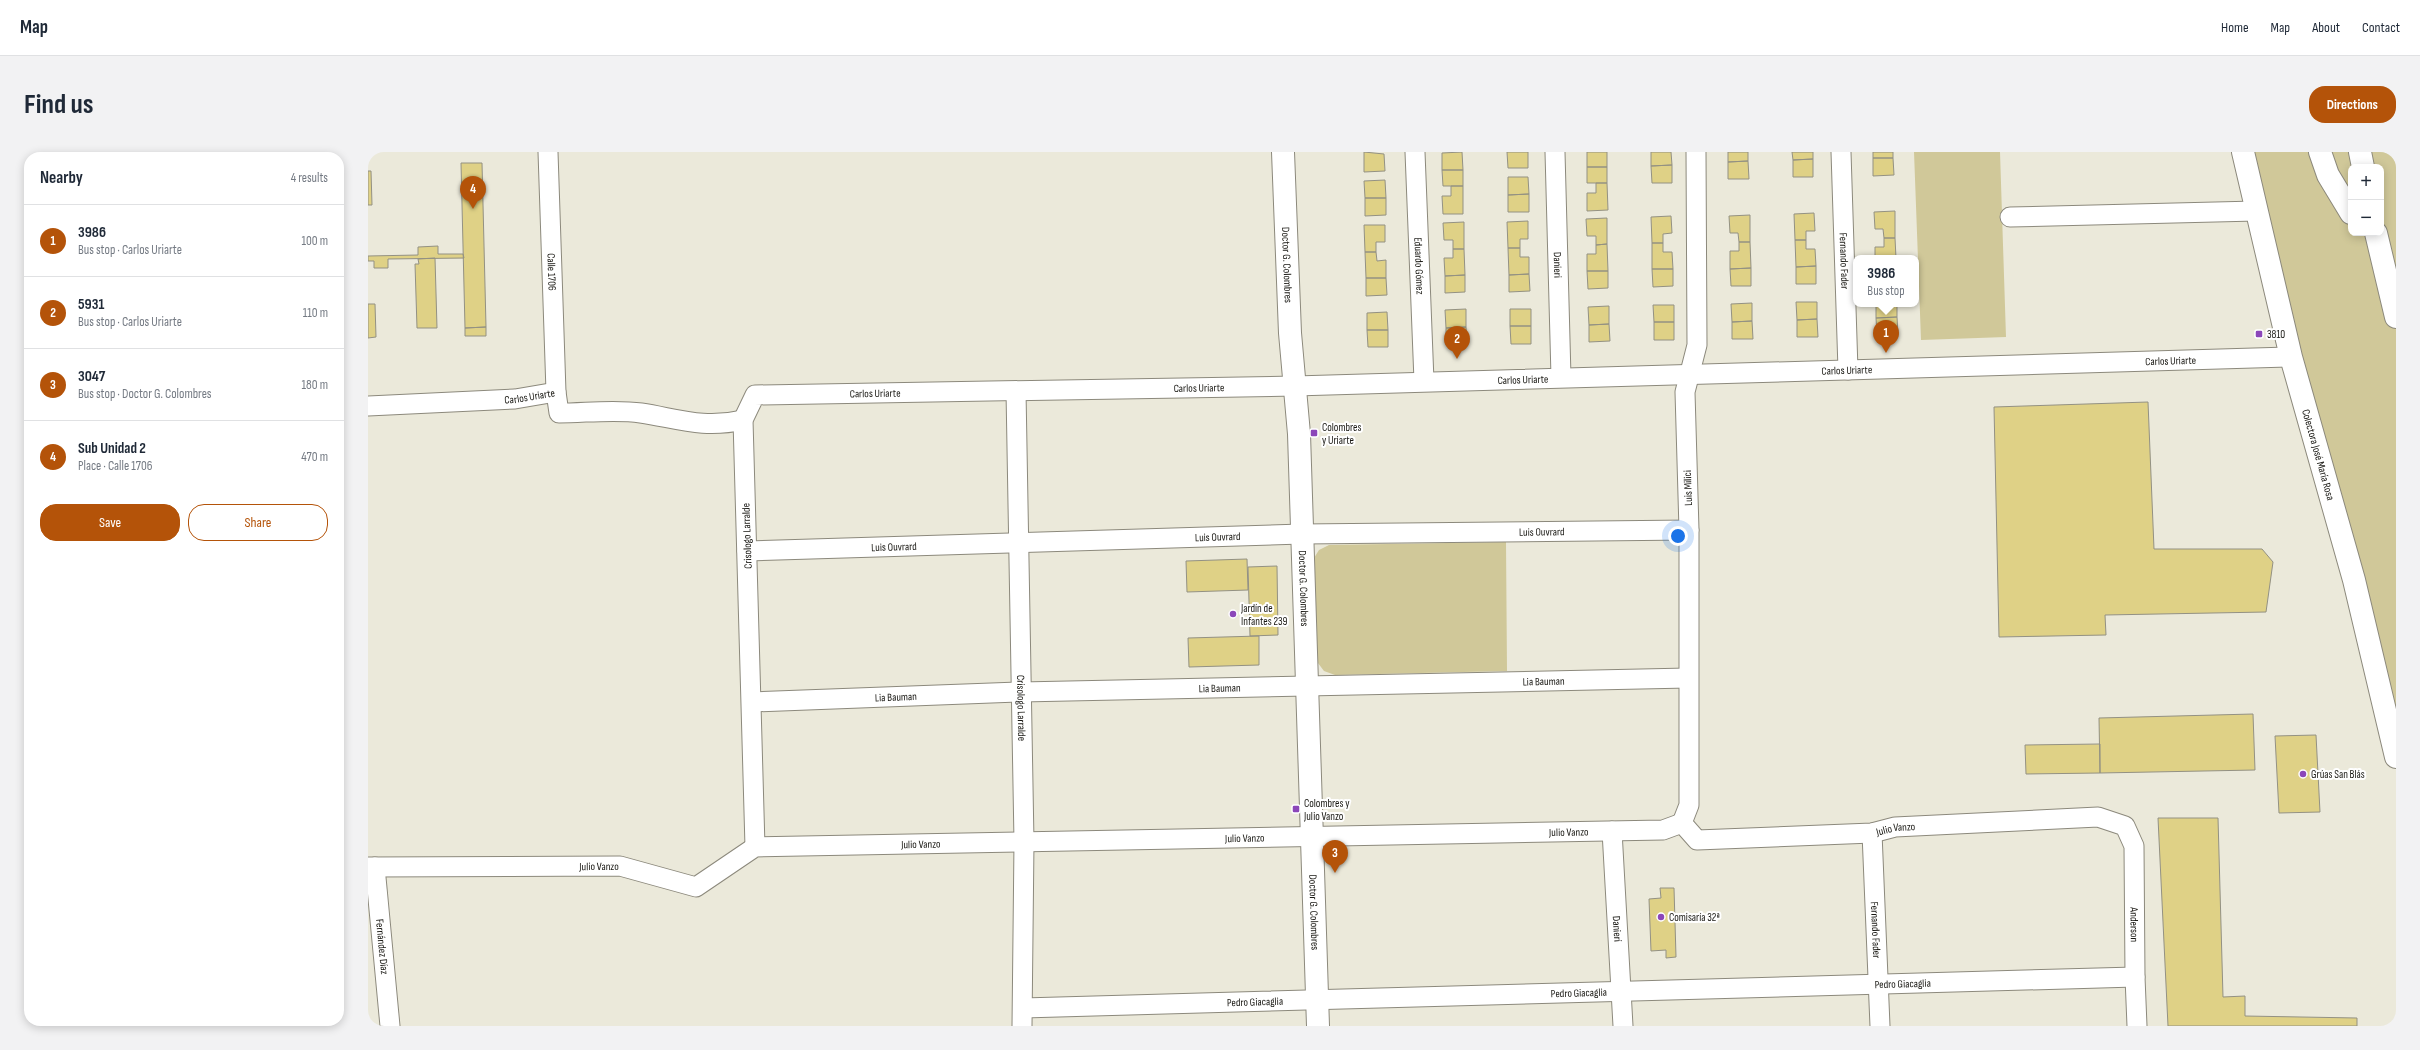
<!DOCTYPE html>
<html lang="en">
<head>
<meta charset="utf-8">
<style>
  :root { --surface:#fff; --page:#f2f2f3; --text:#1f2937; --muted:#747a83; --line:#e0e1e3; --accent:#b45309 }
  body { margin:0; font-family:"Sofia Sans Condensed",sans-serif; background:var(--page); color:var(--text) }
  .controls { position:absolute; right:12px; top:12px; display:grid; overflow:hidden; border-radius:8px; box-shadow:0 2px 10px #0003 }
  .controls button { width:36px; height:36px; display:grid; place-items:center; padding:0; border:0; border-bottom:1px solid var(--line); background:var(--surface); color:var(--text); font:20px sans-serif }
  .you { position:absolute; left:1310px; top:384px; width:14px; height:14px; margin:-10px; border:3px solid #fff; border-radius:50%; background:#1a73e8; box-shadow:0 0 0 6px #1a73e833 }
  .badge { display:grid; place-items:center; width:26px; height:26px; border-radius:50%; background:var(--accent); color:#fff; font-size:13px; font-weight:700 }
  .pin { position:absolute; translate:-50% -33px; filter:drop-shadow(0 1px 2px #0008) }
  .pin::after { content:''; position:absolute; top:21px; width:14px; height:12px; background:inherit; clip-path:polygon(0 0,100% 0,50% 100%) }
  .popup { position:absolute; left:1485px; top:103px; width:66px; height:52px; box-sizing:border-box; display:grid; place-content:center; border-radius:8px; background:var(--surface); filter:drop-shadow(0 1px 3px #0005); font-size:13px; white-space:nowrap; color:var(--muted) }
  .popup b { font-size:15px; color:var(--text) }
  .popup::after { content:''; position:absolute; left:50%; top:100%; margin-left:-8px; border:8px solid transparent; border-top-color:var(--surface) }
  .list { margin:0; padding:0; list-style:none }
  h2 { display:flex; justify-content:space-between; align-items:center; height:52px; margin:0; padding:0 16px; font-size:17px }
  h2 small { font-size:13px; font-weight:400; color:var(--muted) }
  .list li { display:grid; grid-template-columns:26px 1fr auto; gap:12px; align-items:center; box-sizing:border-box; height:72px; padding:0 16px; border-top:1px solid var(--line) }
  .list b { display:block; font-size:15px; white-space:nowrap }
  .list p { margin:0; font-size:13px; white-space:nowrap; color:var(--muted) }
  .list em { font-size:13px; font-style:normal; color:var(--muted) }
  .actions { display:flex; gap:8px; padding:12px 16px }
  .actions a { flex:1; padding:9px 0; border:1px solid var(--accent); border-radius:16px; text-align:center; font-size:14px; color:var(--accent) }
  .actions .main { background:var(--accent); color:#fff }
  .map { position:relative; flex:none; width:2028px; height:874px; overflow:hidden; border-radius:16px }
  header { display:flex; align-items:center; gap:24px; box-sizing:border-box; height:56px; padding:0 20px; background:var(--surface); border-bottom:1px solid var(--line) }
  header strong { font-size:19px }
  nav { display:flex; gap:22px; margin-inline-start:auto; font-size:14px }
  .intro { display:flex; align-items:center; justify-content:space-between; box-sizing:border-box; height:96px; padding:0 24px }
  h1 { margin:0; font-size:28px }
  .button { padding:10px 18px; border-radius:16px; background:var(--accent); color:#fff; font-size:14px; font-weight:700 }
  main { display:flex; gap:24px; padding:0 24px }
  aside { flex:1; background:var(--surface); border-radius:16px; box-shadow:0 2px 10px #0003 }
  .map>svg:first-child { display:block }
  .green { fill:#d0c899; fill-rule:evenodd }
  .building { fill:#dfd186; stroke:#939183 }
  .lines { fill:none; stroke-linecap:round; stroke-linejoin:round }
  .minor-casing { stroke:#8c897c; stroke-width:21 }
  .tertiary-casing { stroke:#8c897c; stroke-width:24 }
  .secondary-casing { stroke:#8c897c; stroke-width:24 }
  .motorway-casing { stroke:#8c897c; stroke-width:24 }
  .minor { stroke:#fff; stroke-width:19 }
  .tertiary { stroke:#fff; stroke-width:22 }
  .secondary { stroke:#fff; stroke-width:22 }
  .motorway { stroke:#fff; stroke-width:22 }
  .poi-dot { fill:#8b46b9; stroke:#fff; stroke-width:1.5 }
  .labels { text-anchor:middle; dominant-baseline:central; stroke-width:4; stroke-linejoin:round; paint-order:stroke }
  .street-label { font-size:11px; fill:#181712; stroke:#fff }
  .poi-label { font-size:11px; fill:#181712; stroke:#fff; text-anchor:start }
</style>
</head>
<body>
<header>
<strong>Map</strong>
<nav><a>Home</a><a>Map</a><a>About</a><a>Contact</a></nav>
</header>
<div class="intro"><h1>Find us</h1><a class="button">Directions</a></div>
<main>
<aside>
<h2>Nearby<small>4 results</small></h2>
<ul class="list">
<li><span class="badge">1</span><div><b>3986</b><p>Bus stop · Carlos Uriarte</p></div><em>100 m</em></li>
<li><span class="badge">2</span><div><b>5931</b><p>Bus stop · Carlos Uriarte</p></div><em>110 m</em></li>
<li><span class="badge">3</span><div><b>3047</b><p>Bus stop · Doctor G. Colombres</p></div><em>180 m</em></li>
<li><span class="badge">4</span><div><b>Sub Unidad 2</b><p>Place · Calle 1706</p></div><em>470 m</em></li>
</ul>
<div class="actions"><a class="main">Save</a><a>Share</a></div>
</aside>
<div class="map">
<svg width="2028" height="874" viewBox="0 0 2028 874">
  <rect width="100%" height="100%" fill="#ebe9da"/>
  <path class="green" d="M1546 0H1632L1638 185 1553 188Z
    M1875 0H2028V605ZM1983 15H2013V81H1983Z
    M1138 390 1139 519 967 523 956 519 947 507 946 406 951 398 961 393Z"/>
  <path class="building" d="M996 0 1016 2 1017 19 996 20Z
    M1094 0 1095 18H1074V1Z
    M1139 0H1160V16H1140Z
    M1219 0H1239V15H1219Z
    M1283 0H1303L1304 13 1283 14Z
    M1360 0H1380V9L1360 10Z
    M1424 0H1445V7L1425 8Z
    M1505 0H1525V6H1505Z
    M1505 6H1525L1526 23 1505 24Z
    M1445 7V25H1425V8Z
    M1380 9 1381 27H1360V10Z
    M93 11H114L118 175 97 176Z
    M1304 13V31H1284L1283 14Z
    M1219 15H1239V31H1219Z
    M1074 18H1095V34H1075Z
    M0 19H3L4 53H0Z
    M1140 25H1160L1161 42 1140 43Z
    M1017 28 1018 46H997L996 29Z
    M1228 31H1239L1240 58 1219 59V41H1228Z
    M1083 34H1095V62H1075L1074 44H1083Z
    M1161 42V60H1140V43Z
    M997 46H1018V63L997 64Z
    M1527 59V86H1516L1515 77H1507L1506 60Z
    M1446 61 1447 79H1438V88H1427L1426 62Z
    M1382 63V90H1371L1370 81H1362L1361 64Z
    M1303 64 1304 81 1295 82V91H1284L1283 65Z
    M1239 66V92L1228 93V84H1219L1218 67Z
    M1160 69V87H1152V96H1140L1139 70Z
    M1096 70V97H1085V88H1076L1075 71Z
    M996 73H1017V90H1008V100H997Z
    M1516 86H1527L1528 106H1507V95H1516Z
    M1427 88H1438V97H1447L1448 114 1428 115Z
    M1371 90H1382L1383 116 1362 117V99H1371Z
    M1284 91H1295V100H1304L1305 117H1284Z
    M1239 92 1240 119H1219V102H1228V93Z
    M70 94V102H95L96 106 20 107V116H6V109H0V104L50 103V95Z
    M1140 96H1152V105H1161V122L1141 123Z
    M1085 97H1096L1097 123 1077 124 1076 106H1085Z
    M997 100H1008L1009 109 1018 108V126H998Z
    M67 106 69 176H49L47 112H51L50 107Z
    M1448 114V132H1428V115Z
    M1383 116V134H1363L1362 117Z
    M1284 117H1305V134L1285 135Z
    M1219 119H1240V136L1220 137Z
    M1161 122 1162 139 1141 140V123Z
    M1097 123V140L1077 141V124Z
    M998 126H1018L1019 143 998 144Z
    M1428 150H1449V167L1429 168Z
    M1384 151V169L1364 170 1363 152Z
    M0 152H7L8 185 0 186Z
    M1508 152H1529V165L1508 166Z
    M1285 153H1306V170H1286Z
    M1241 154V172L1221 173 1220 155Z
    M1098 157V175L1078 176 1077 158Z
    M1142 157H1163V174H1142Z
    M1019 160 1020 178H999V161Z
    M1529 165 1530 183H1509L1508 166Z
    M1449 167 1450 185H1429V168Z
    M1384 169 1385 187H1364V170Z
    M1286 170H1306V188H1286Z
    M1241 172 1242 189 1221 190V173Z
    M1142 174H1163V192H1143Z
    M118 175V184H97V176Z
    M1098 175 1099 192 1078 193V176Z
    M999 178H1020V195H1000Z
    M1780 250 1786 397H1894L1905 410 1898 460 1737 463 1738 483 1631 485 1626 255Z
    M879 407 880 438 819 440 818 409Z
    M909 414 910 483 882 484 880 415Z
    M891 484V513L821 515 820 486Z
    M1885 562 1887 618 1732 621 1731 566Z
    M1948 583 1952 660 1911 661 1907 584Z
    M1732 592V621L1658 622 1657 593Z
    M1790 666H1850L1855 845 1877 844V864L1989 866V874H1800Z
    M1292 736H1306L1308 805 1298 806V798L1283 799 1281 747 1293 746Z"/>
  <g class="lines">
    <g class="minor-casing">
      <g id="minor">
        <path id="s1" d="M180 0 188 240 191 261C217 261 247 257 273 261 311 267 336 277 375 268"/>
        <path id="s2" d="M1047 0 1056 229"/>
        <path id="s3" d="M1187 0 1193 225"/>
        <path id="s4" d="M1473 0 1480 218"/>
        <path d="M1642 65 1888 59"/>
        <path id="s5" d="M648 239 656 690 654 874"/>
        <path id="s6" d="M0 254 147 247 188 240"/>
        <path id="s7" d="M379 399 934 382 1321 378"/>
        <path id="s8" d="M384 550 653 540 1320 526"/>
        <path d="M1314 671 1321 653V378L1317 240 1329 193 1328 0"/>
        <path id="s9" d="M1314 671 1329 688 1504 681 1527 675 1730 665 1757 674 1766 694 1767 825 1769 874"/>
        <path id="s10" d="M1244 679 1255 874"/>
        <path id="s11" d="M1504 681 1512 874"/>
        <path id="s12" d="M387 695 375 268 387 243 927 234 1923 205"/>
        <path id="s13" d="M0 715 252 714 328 735 387 695 1295 678 1314 671"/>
        <path id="s14" d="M7 715 22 874"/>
        <path id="s15" d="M655 856 1767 825"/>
      </g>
    </g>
    <g class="tertiary-casing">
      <g id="tertiary">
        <path id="s16" d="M915 0 922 181 931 282 950 874"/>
      </g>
    </g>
    <g class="secondary-casing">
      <g id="secondary">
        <path id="s17" d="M1875 0 1923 205 1986 428 2028 605"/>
      </g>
    </g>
    <g class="motorway-casing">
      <path id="motorway" d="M1952 0 1960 23 1983 61
        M1992 0 1995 15
        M2008 81 2028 165"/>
    </g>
    <use href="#minor" class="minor"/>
    <use href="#tertiary" class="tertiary"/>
    <use href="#secondary" class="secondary"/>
    <use href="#motorway" class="motorway"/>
  </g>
  <g class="poi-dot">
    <rect x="1887" y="178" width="8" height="8" rx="2"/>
    <rect x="942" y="277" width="8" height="8" rx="2"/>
    <circle cx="865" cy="462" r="4"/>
    <circle cx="1935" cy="622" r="4"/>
    <rect x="924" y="653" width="8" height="8" rx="2"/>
    <circle cx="1293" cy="765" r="4"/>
  </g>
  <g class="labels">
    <g class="street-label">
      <text stroke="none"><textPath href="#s4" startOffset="109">Fernando Fader</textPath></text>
      <text stroke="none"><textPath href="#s16" startOffset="113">Doctor G. Colombres</textPath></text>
      <text stroke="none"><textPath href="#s3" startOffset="113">Danieri</textPath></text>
      <text stroke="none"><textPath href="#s2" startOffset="114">Eduardo Gómez</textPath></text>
      <text stroke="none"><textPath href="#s1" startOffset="120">Calle 1706</textPath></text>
      <text stroke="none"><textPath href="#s12" startOffset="1871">Carlos Uriarte</textPath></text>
      <text stroke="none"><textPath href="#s12" startOffset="1547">Carlos Uriarte</textPath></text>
      <text stroke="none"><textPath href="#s12" startOffset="1223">Carlos Uriarte</textPath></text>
      <text stroke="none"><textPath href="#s12" startOffset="899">Carlos Uriarte</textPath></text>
      <text stroke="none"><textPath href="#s12" startOffset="575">Carlos Uriarte</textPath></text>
      <text stroke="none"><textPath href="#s6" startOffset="162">Carlos Uriarte</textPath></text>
      <text stroke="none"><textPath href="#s17" startOffset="312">Colectora José María Rosa</textPath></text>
      <text transform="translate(1320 336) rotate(-92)">Luis Milici</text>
      <text stroke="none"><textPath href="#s7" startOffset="795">Luis Ouvrard</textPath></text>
      <text transform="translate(379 384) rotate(-92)">Crisologo Larralde</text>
      <text stroke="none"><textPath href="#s7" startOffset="471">Luis Ouvrard</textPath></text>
      <text stroke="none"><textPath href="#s7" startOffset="147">Luis Ouvrard</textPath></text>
      <text stroke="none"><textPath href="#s16" startOffset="437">Doctor G. Colombres</textPath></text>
      <text stroke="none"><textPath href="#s8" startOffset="792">Lia Bauman</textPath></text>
      <text stroke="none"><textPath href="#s8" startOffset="468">Lia Bauman</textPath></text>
      <text stroke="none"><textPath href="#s8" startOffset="144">Lia Bauman</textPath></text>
      <text stroke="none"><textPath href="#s5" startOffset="317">Crisologo Larralde</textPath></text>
      <text stroke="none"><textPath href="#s9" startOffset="222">Julio Vanzo</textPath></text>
      <text stroke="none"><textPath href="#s13" startOffset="1216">Julio Vanzo</textPath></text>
      <text stroke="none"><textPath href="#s13" startOffset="892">Julio Vanzo</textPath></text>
      <text stroke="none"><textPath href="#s13" startOffset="568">Julio Vanzo</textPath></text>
      <text stroke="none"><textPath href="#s13" startOffset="231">Julio Vanzo</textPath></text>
      <text stroke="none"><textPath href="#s16" startOffset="761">Doctor G. Colombres</textPath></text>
      <text stroke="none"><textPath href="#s9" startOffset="554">Anderson</textPath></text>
      <text stroke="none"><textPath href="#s10" startOffset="98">Danieri</textPath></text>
      <text stroke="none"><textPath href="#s11" startOffset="97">Fernando Fader</textPath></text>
      <text stroke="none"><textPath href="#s14" startOffset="80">Fernández Díaz</textPath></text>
      <text stroke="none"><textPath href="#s15" startOffset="880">Pedro Giacaglia</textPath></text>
      <text stroke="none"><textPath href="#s15" startOffset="556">Pedro Giacaglia</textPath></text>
      <text stroke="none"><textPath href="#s15" startOffset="232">Pedro Giacaglia</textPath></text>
    </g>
    <g class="poi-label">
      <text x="1899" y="182">3810</text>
      <text x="954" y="275">Colombres<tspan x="954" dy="13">y Uriarte</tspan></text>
      <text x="873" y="456">Jardín de<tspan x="873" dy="13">Infantes 239</tspan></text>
      <text x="1943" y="622">Grúas San Blás</text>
      <text x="936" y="651">Colombres y<tspan x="936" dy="13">Julio Vanzo</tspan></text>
      <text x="1301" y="765">Comisaría 32ª</text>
    </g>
  </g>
</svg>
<div class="controls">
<button>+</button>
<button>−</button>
</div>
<div class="you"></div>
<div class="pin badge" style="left:1518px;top:201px">1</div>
<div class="popup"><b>3986</b>Bus stop</div>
<div class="pin badge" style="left:1089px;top:207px">2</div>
<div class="pin badge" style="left:967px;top:721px">3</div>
<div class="pin badge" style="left:105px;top:57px">4</div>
</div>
</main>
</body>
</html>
